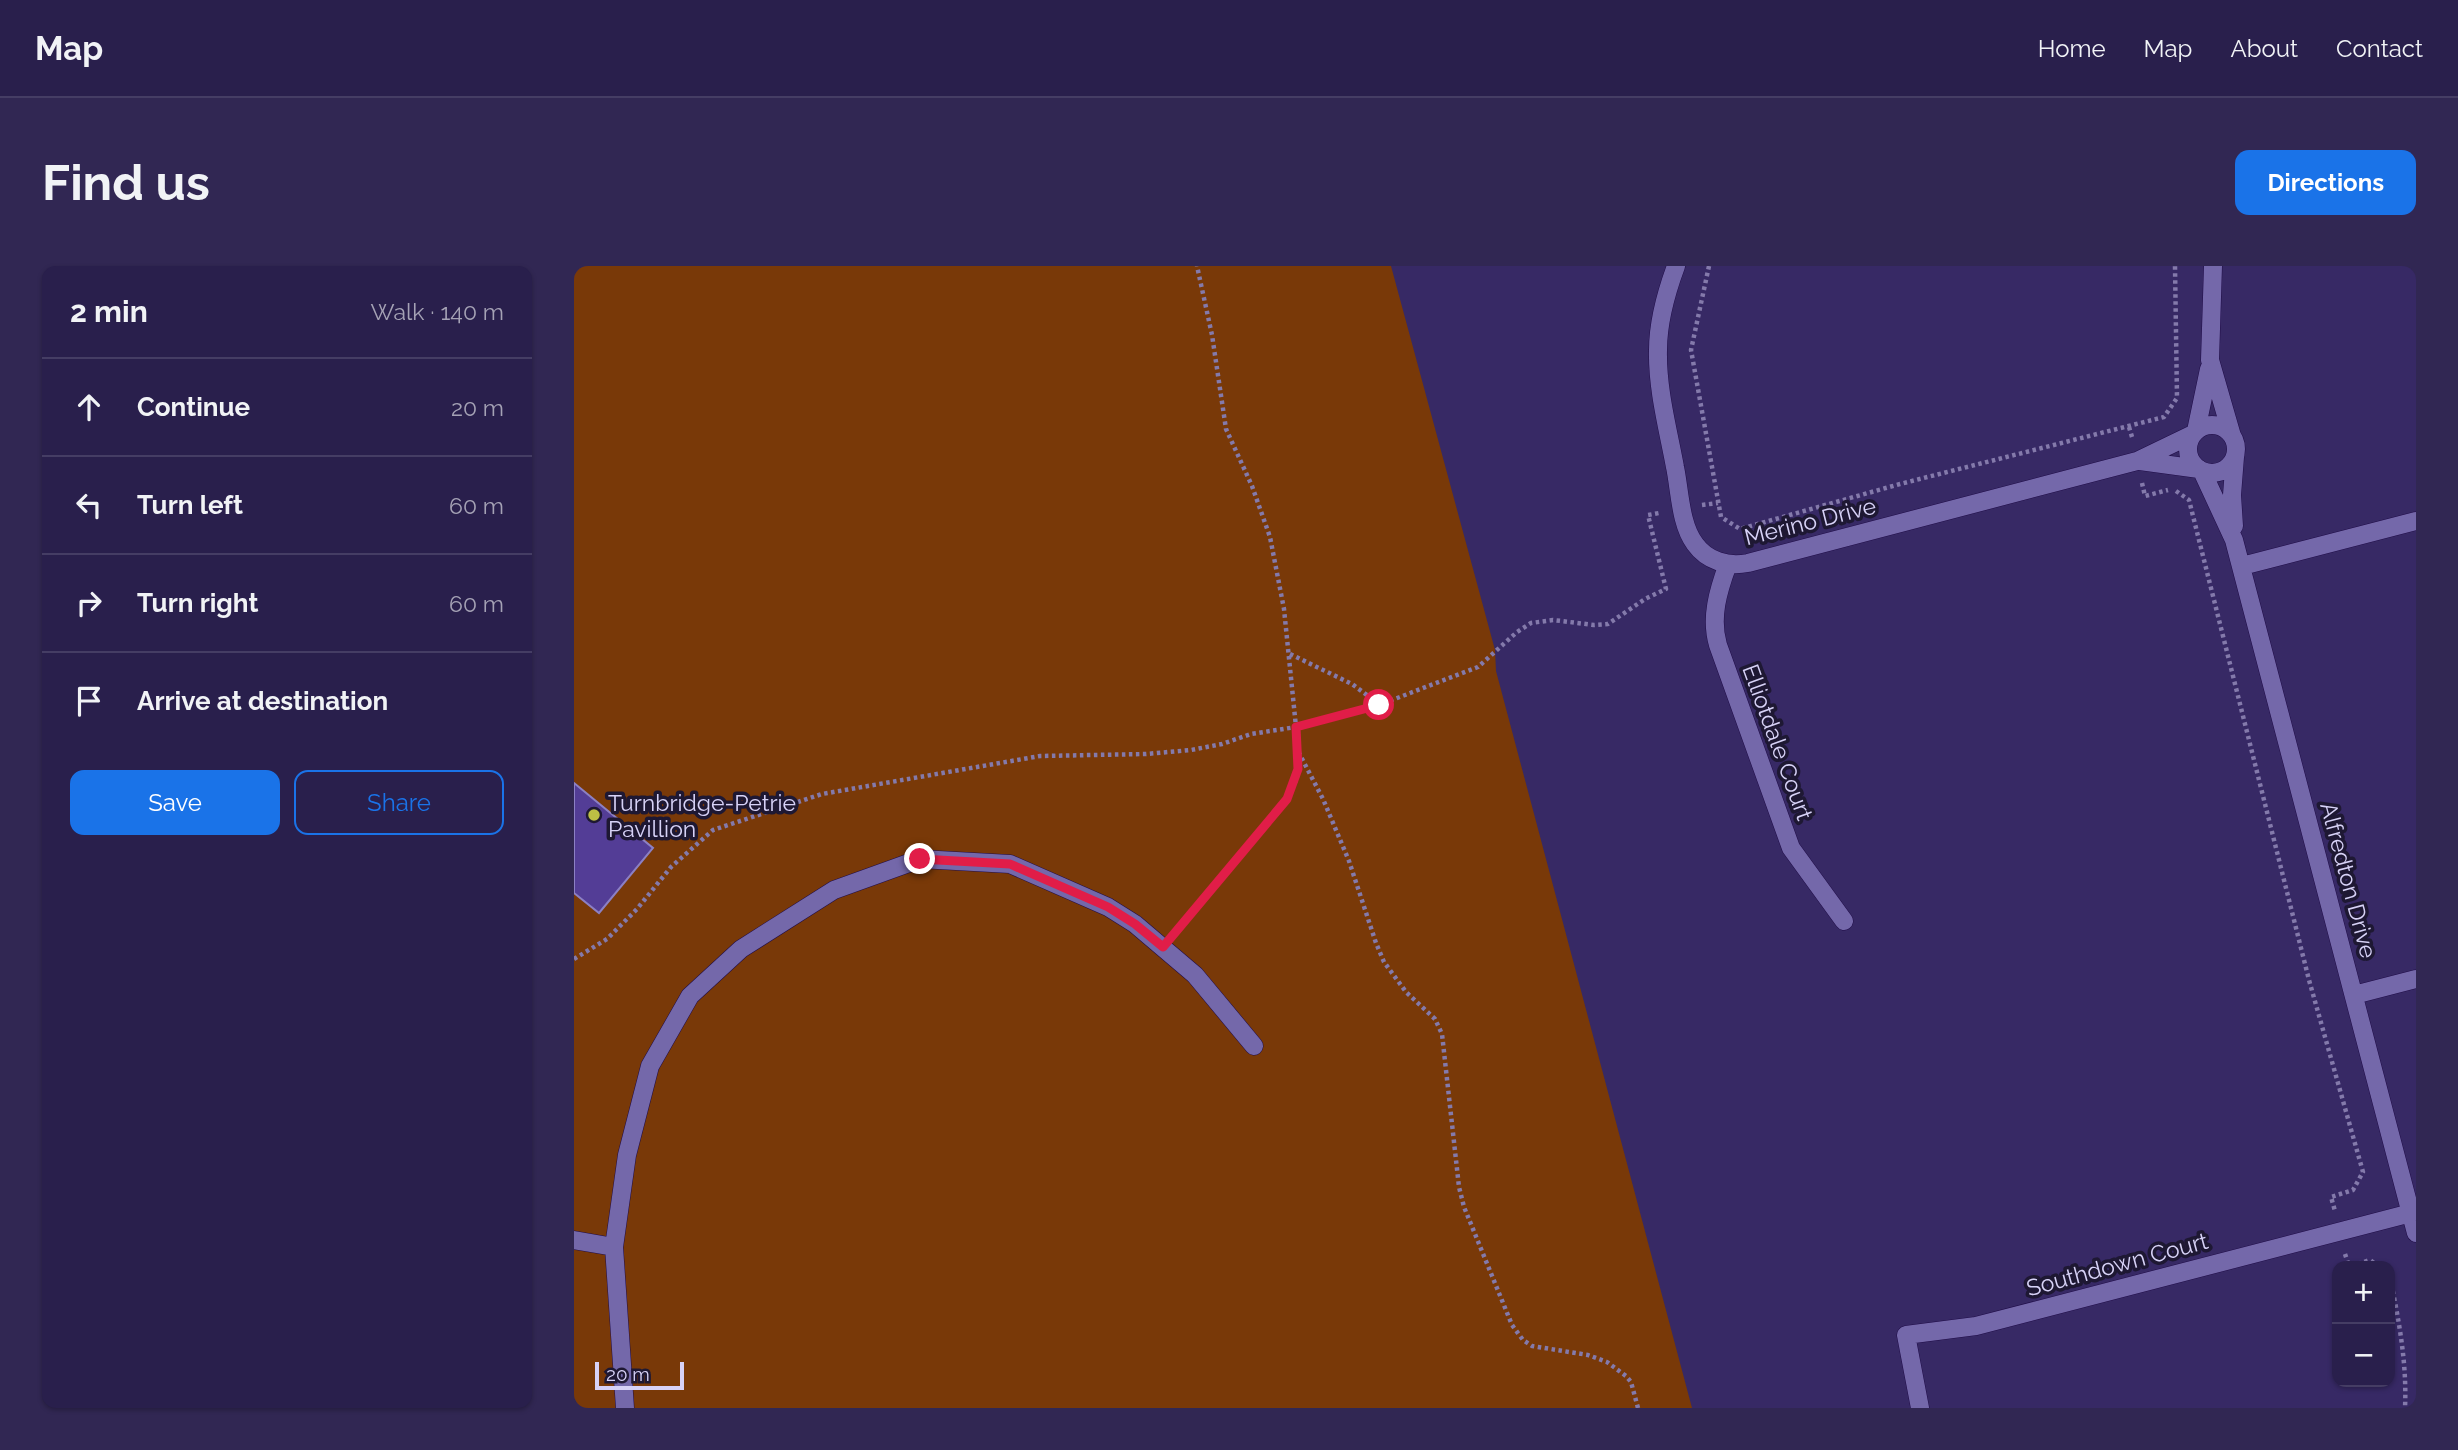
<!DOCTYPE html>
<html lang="en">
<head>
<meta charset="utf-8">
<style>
  :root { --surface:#291f4c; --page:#312753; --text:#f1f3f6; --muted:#a5a2b5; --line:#453d64; --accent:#1a73e8 }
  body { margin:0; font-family:Raleway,sans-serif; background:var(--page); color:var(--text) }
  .controls { position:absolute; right:21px; bottom:21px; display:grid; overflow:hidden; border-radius:14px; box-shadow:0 2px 5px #0004 }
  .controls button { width:63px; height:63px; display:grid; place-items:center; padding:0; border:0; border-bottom:2px solid var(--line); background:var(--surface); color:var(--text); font:35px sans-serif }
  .scale { position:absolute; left:21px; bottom:18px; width:89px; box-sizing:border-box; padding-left:7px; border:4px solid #d7d2f7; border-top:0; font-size:19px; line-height:24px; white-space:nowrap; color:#d7d2f7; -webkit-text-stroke:5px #1e1833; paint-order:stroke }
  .stop { position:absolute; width:21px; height:21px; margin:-16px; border:5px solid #e11d48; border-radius:50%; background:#fff }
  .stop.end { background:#e11d48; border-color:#fff; box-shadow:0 2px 7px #0008 }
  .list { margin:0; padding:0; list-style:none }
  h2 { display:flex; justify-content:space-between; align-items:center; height:91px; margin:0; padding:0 28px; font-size:30px }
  h2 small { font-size:23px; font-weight:400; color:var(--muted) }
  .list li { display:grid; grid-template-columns:46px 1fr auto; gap:21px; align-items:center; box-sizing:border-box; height:98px; padding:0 28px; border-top:2px solid var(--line) }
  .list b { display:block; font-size:26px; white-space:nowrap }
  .list em { font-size:23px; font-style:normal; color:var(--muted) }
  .actions { display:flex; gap:14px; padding:21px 28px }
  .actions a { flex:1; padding:16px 0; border:2px solid var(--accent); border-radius:14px; text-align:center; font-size:24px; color:var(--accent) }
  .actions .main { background:var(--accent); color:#fff }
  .icon { flex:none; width:38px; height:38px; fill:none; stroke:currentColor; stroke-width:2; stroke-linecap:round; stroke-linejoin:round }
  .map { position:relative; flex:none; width:1842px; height:1142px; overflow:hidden; border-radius:14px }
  header { display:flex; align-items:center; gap:42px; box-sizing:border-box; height:98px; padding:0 35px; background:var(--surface); border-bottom:2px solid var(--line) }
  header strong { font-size:33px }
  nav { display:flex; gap:38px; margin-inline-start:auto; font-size:24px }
  .intro { display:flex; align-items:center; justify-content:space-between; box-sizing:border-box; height:168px; padding:0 42px }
  h1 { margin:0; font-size:49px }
  .button { padding:18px 32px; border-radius:14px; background:var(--accent); color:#fff; font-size:24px; font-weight:700 }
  main { display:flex; gap:42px; padding:0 42px }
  aside { flex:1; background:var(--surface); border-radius:14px; box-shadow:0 2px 5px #0004 }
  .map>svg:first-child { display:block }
  .green { fill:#793908 }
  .building { fill:#533d96; stroke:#8c80c4; stroke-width:2 }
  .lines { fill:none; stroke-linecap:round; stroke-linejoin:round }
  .minor-casing { stroke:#200d48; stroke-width:19 }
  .path { stroke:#847aab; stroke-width:4.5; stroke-dasharray:3.5 3.5; stroke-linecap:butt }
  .minor { stroke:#7468aa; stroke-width:18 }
  .route { stroke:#e11d48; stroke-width:9 }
  .poi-dot { fill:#bcbf44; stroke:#1e1833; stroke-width:2.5 }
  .labels { text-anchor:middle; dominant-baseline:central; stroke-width:7; stroke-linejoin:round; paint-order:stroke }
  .street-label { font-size:23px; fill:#d7d2f7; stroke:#1e1833 }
  .poi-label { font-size:23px; fill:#d7d2f7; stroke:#1e1833; text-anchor:start }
</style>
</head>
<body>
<header>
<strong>Map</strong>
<nav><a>Home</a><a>Map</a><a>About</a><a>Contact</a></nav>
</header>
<div class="intro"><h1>Find us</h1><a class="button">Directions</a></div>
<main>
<aside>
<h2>2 min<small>Walk · 140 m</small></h2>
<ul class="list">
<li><svg class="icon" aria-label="ahead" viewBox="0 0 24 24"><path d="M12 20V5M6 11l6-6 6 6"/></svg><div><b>Continue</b></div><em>20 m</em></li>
<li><svg class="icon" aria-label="left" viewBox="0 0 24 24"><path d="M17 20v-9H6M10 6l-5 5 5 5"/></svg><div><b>Turn left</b></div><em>60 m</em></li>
<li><svg class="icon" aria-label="right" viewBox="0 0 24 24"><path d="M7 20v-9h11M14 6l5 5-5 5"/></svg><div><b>Turn right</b></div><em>60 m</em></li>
<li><svg class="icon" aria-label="arrive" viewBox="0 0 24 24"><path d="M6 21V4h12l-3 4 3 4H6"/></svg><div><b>Arrive at destination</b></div></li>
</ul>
<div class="actions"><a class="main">Save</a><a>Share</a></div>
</aside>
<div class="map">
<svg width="1842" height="1142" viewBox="0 0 1842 1142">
  <rect width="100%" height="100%" fill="#372965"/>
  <path class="green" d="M0 0H817L921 384 922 405 1118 1142H0Z"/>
  <path class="building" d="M0 517 79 582 25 647 0 627Z"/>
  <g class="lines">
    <g class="minor-casing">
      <path id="minor" d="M1102 0C1092 27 1084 55 1084 84 1083 123 1094 163 1101 201 1106 225 1106 258 1121 278 1133 295 1154 301 1174 297L1563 195 1619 168
        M1639 0 1636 94 1658 170
        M1614 183a24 24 0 1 1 48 0a24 24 0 1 1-48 0Z
        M1622 165 1635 103
        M1566 195 1625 203
        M1628 205 1660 274 1842 967
        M1660 260 1658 229 1661 191
        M1154 298C1144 325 1136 352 1144 379L1217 582 1270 655
        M1668 300 1842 255
        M1780 729 1842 713
        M0 974 40 981
        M51 1142 40 981 53 889 76 800 116 730 167 683 260 624 346 593 436 598 534 641 561 658 621 709 680 780
        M1346 1142 1332 1069 1402 1060 1837 947"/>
    </g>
    <path class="path" d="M1135 0 1117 84 1147 251 1166 263 1326 218 1590 151 1603 132 1601 0
      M1555 161 1558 171
      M1568 217 1571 230 1594 224
      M1602 225 1615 234 1735 714 1789 906 1779 924 1757 931 1761 945
      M1128 239 1144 237
      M716 388 778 418 805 438
      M603 665 713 533 723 512 725 488
      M0 693 33 673 63 643 97 601 139 564 248 528 466 490 572 488 617 484 648 478 677 468 722 461 710 343 696 271 678 220 652 163 638 69 623 0
      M1771 988 1775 1000
      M1777 1000 1796 994 1804 1000
      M1816 1011C1825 1055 1833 1097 1831 1142
      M1064 1142 1057 1116 1052 1110 1033 1096 1014 1089 958 1080 949 1074 938 1059 890 941 885 921 868 768 861 753 832 726 810 696 802 677 775 595 749 533 725 487 722 461 805 439 904 401 943 366 957 357 979 354 1020 359 1034 358 1071 333 1092 323 1074 249 1085 247"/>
    <use href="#minor" class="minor"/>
  </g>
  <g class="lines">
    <path class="route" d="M346 593 436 598 534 641 561 658 589 681 713 533 724 503 722 461 805 439"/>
  </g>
  <circle class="poi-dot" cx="20" cy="549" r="7"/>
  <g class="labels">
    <g class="street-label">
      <text transform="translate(1236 255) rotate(-14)">Merino Drive</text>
      <text transform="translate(1204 476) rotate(70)">Elliotdale Court</text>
      <text transform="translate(1775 614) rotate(75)">Alfredton Drive</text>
      <text transform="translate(1543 998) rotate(-15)">Southdown Court</text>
    </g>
    <g class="poi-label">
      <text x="34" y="536">Turnbridge-Petrie<tspan x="34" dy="26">Pavillion</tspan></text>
    </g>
  </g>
</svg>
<div class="controls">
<button>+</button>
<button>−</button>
</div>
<div class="scale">20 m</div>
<div class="stop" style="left:805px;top:439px"></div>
<div class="stop end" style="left:346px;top:593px"></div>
</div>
</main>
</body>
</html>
